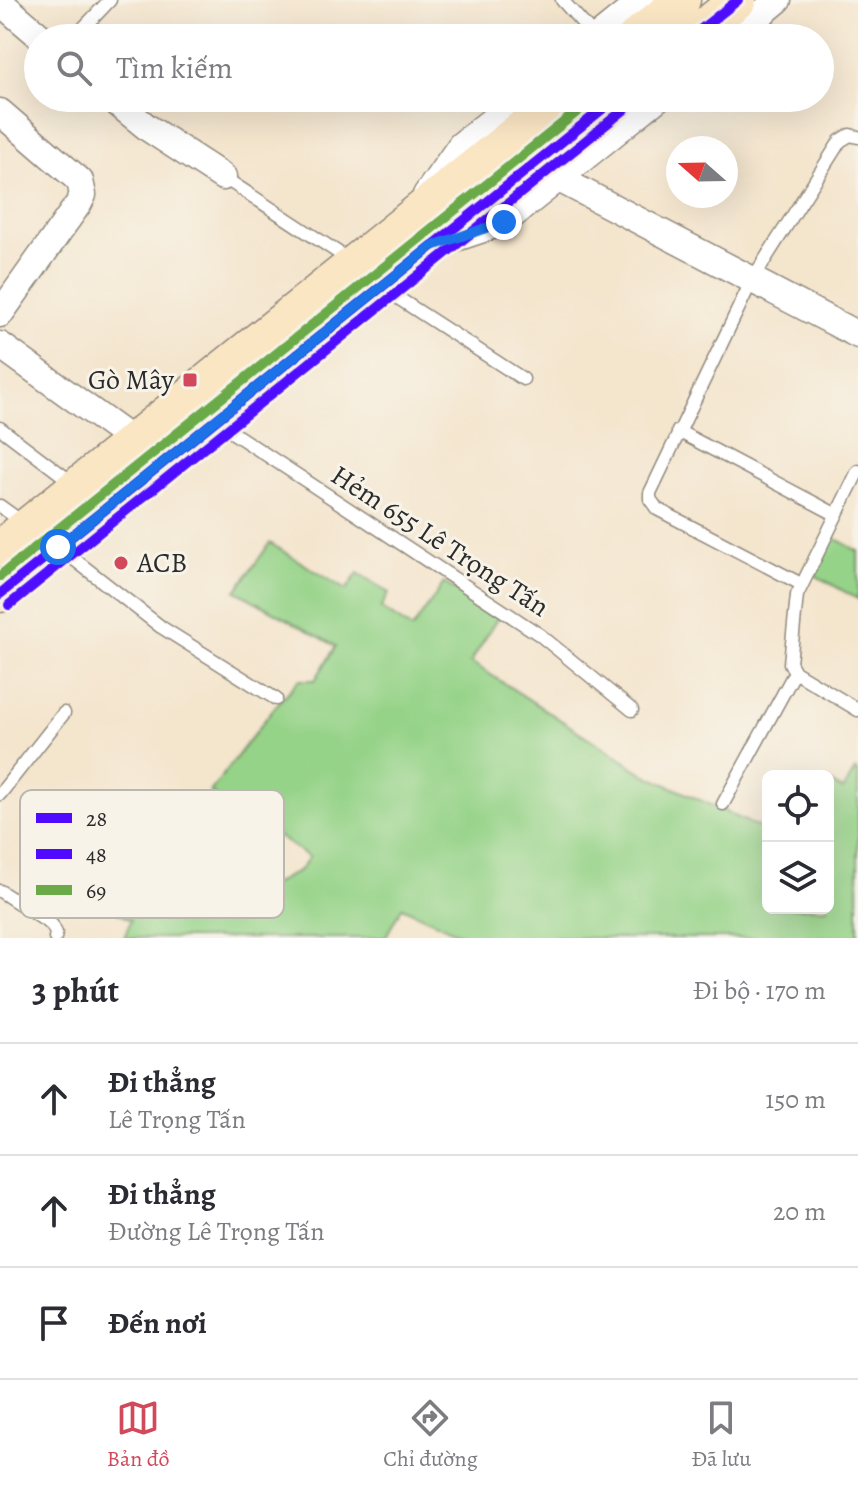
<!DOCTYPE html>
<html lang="vi">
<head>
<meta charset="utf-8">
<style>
  :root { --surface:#fff; --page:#f7f7f7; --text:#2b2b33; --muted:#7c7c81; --line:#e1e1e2; --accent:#d1495b }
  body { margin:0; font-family:Alegreya,serif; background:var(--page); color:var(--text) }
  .controls { position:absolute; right:24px; bottom:24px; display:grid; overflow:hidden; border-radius:12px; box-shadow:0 8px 32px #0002 }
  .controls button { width:72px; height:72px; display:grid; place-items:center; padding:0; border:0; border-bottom:2px solid var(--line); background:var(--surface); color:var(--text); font:40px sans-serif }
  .compass { position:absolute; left:666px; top:136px; width:72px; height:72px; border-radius:50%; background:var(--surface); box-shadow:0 8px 32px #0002; rotate:290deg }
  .stop { position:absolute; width:24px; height:24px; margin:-18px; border:6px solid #1a73e8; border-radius:50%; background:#fff }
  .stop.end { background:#1a73e8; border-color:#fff; box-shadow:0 2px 8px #0008 }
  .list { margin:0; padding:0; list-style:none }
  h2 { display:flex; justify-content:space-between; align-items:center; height:104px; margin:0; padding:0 32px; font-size:34px }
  h2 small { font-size:26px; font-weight:400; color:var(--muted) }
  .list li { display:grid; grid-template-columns:52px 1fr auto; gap:24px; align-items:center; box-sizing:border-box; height:112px; padding:0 32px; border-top:2px solid var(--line) }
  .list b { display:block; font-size:30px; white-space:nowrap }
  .list p { margin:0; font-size:26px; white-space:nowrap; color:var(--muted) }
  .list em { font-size:26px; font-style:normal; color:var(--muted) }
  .icon { flex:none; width:44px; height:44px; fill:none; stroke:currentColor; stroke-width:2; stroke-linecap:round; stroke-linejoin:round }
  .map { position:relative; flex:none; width:858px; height:938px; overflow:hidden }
  .search { position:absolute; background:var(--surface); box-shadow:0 8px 32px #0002; left:24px; right:24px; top:24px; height:88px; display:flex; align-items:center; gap:20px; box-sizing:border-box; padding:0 28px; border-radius:44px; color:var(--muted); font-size:30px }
  .sheet { height:440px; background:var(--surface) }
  nav { display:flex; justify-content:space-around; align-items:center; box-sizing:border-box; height:112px; border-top:2px solid var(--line); background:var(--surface); font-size:22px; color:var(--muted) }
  nav a { display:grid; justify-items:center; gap:4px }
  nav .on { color:var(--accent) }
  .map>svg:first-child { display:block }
  .green { fill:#95d388; stroke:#607f5a; stroke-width:2 }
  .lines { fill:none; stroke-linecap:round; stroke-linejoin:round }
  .service-casing { stroke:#90887c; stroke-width:15 }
  .minor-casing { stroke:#90887c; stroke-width:29 }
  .secondary-casing { stroke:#90887c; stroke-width:39 }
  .service { stroke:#fff; stroke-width:12 }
  .minor { stroke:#fff; stroke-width:26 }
  .secondary { stroke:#fbe6c4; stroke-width:36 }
  .bus-1-casing { stroke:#f7f3e8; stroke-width:16 }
  .bus-2-casing { stroke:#f7f3e8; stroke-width:16 }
  .bus-3-casing { stroke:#f7f3e8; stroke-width:16 }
  .bus-1 { stroke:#4f0aff; stroke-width:10 }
  .bus-2 { stroke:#4f0aff; stroke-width:10 }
  .bus-3 { stroke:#6baa48; stroke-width:10 }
  .route { stroke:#1a73e8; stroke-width:10 }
  .poi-dot { fill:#d1495b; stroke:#f7f3e8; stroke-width:3 }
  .labels { text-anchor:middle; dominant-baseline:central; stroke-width:6; stroke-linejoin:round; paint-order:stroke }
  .poi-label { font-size:28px; fill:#2b2b2b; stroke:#f7f3e8; text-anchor:end }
  .street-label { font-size:28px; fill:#2b2b2b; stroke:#f7f3e8 }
  .key { fill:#f7f3e8; stroke:#bab7af; stroke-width:2 }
  .key-label { font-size:22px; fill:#2b2b2b }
</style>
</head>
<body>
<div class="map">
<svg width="858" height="938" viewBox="0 0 858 938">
  <rect width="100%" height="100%" fill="#f7f3e8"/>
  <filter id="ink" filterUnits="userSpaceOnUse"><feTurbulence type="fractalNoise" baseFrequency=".0125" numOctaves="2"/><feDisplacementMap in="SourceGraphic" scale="16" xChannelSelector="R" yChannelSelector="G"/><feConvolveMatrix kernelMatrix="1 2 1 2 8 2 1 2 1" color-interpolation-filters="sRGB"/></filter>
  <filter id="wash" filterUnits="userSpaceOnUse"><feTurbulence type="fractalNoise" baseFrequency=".006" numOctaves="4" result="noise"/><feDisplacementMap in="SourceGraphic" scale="32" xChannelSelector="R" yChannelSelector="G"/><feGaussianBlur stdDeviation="1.8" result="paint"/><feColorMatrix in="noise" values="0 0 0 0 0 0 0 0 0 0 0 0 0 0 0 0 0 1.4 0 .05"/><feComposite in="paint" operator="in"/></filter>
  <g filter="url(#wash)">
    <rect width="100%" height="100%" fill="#f4e5cd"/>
    <path class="green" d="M833 537 858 551V599L815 575Z
      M270 543 346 590 358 573 389 593 381 608 412 629 444 583 498 617 471 662 646 775 762 829 768 819V908H828V781L843 790 855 770 858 772V938H469L402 907 385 938H124L131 920 76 891 138 806 256 894 300 870 309 857 210 792 274 708 299 680H315L336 646 236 591Z"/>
  </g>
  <g filter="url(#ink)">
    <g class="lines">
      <g class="service-casing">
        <path id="service" d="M562 0 596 38
          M74 38 110 0
          M223 177 351 261
          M384 289 523 379
          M218 423 540 635 632 710
          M0 428 74 484
          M678 431 835 514
          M0 506 25 524
          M61 549 161 627 276 699
          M801 584 657 509 650 499V493L752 280 840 141 850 135 858 137
          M795 672 790 663 797 595 858 471
          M795 672 858 710
          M0 794 64 713
          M723 804 795 672
          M0 891 52 925 56 933 55 938"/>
      </g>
      <g class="minor-casing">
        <path id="minor" d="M0 2 42 38
          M596 38 643 0
          M732 38 778 0
          M111 98 148 128 223 177
          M0 112 80 181 83 195 79 203 0 314
          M559 179 858 335
          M426 195 461 145 520 98
          M450 240 504 222 658 98
          M0 345 133 441"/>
      </g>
      <g class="secondary-casing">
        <path id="secondary" d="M635 38 682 0
          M690 38 738 0
          M0 548 560 98
          M0 594 616 98"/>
      </g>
      <use href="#service" class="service"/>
      <use href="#minor" class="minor"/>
      <use href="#secondary" class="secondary"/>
      <g class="bus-1-casing">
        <path id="bus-1" d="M690 38 738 0
          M0 594 616 98"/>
      </g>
      <g class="bus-2-casing">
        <path id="bus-2" d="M9 605 625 109"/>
      </g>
      <g class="bus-3-casing">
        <path id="bus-3" d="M0 576 594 98"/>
      </g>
      <use href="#bus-1" class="bus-1"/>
      <use href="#bus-2" class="bus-2"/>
      <use href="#bus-3" class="bus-3"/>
    </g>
  </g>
  <g class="lines" filter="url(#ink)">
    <path class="route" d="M58 547 432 246 504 222"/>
  </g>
  <g class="poi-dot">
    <rect x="182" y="372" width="16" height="16" rx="4"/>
    <circle cx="121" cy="563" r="8"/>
  </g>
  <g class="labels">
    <g class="poi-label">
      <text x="174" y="380">Gò Mây</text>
      <text x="137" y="563" text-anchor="start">ACB</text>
    </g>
    <g class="street-label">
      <text transform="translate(440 541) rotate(33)">Hẻm 655 Lê Trọng Tấn</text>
    </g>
  </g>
  <rect x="20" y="790" width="264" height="128" rx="12" class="key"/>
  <rect x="36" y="813" width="36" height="10" fill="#4f0aff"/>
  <rect x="36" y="849" width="36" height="10" fill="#4f0aff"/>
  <rect x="36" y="885" width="36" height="10" fill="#6baa48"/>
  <g class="key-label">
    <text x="86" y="826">28</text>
    <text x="86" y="862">48</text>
    <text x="86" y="898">69</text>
  </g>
</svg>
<div class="controls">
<button><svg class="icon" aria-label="locate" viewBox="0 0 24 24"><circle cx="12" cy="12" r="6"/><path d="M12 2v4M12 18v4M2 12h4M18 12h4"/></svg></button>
<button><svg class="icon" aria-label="layers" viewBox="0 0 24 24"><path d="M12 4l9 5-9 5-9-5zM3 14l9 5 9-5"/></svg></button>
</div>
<svg class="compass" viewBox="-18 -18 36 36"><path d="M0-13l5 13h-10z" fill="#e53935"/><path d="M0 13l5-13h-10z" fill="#7c7c81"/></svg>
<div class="stop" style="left:58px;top:547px"></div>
<div class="stop end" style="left:504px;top:222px"></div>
<div class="search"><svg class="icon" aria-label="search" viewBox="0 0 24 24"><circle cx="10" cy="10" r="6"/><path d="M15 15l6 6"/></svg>Tìm kiếm</div>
</div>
<section class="sheet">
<h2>3 phút<small>Đi bộ · 170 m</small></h2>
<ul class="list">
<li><svg class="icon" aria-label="ahead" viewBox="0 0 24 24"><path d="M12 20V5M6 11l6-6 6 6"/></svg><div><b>Đi thẳng</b><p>Lê Trọng Tấn</p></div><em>150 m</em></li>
<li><svg class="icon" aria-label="ahead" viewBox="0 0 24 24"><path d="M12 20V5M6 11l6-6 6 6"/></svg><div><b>Đi thẳng</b><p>Đường Lê Trọng Tấn</p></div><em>20 m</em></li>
<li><svg class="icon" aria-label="arrive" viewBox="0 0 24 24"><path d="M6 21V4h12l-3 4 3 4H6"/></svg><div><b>Đến nơi</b></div></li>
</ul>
</section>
<nav>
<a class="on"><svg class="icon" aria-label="map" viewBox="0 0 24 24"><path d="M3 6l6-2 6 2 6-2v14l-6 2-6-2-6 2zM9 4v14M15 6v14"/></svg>Bản đồ</a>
<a><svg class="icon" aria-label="directions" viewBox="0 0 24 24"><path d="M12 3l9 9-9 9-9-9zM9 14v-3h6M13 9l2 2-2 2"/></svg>Chỉ đường</a>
<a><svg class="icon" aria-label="saved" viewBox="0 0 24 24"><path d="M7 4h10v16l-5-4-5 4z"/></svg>Đã lưu</a>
</nav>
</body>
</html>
